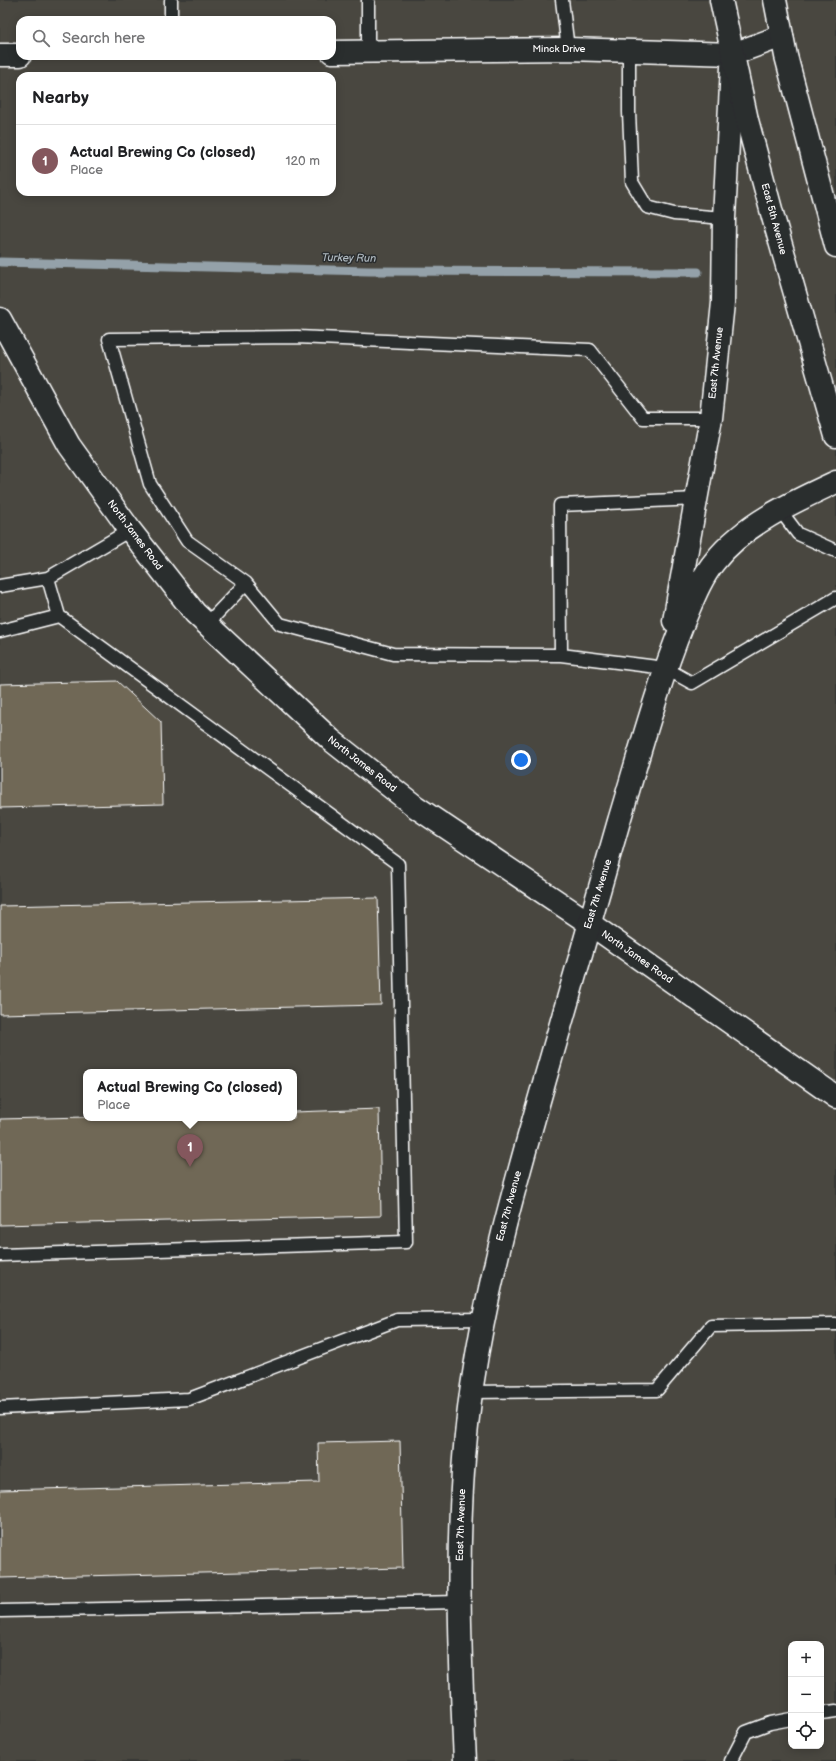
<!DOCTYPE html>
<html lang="en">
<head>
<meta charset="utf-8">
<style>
  :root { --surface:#fff; --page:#f6f6f6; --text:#202124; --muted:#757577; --line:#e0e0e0; --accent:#84575d }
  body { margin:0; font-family:"Balsamiq Sans",sans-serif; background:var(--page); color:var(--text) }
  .controls { position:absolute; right:12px; bottom:12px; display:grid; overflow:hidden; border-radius:8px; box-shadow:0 2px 10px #0003 }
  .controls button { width:36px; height:36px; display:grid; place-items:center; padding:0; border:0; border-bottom:1px solid var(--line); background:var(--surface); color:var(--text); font:20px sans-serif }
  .you { position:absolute; left:521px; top:760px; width:14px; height:14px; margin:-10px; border:3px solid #fff; border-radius:50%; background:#1a73e8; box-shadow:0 0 0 6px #1a73e833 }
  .badge { display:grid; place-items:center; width:26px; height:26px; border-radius:50%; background:var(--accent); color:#fff; font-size:13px; font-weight:700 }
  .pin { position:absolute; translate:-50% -33px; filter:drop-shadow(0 1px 2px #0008) }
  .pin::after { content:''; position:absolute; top:21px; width:14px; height:12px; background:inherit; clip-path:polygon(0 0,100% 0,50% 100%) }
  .popup { position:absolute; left:83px; top:1069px; width:214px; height:52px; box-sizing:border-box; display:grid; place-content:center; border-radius:8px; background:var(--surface); filter:drop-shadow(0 1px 3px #0005); font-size:13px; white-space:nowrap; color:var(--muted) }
  .popup b { font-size:15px; color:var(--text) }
  .popup::after { content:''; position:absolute; left:50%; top:100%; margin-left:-8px; border:8px solid transparent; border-top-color:var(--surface) }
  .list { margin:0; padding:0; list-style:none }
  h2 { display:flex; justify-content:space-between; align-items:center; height:52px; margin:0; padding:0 16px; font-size:17px }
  h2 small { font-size:13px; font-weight:400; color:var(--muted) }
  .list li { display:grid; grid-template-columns:26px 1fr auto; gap:12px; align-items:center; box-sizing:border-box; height:72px; padding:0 16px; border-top:1px solid var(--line) }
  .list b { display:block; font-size:15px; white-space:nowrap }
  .list p { margin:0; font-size:13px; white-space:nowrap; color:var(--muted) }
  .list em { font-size:13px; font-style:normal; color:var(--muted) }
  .icon { flex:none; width:22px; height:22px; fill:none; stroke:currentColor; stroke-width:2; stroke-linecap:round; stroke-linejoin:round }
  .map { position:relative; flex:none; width:836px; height:1761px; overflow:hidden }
  .search { position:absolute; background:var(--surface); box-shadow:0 2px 10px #0003; left:16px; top:16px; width:320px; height:44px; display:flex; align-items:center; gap:10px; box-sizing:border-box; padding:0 14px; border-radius:12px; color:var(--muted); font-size:15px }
  .panel { position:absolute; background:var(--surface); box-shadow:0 2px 10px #0003; left:16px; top:72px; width:320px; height:124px; border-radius:12px }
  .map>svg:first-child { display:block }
  .built { fill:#484740; fill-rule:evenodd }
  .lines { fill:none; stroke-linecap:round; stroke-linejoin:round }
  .stream { stroke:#94a1a9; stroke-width:9 }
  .building { fill:#6f6757; stroke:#fff }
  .service-casing { stroke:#fff; stroke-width:15 }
  .minor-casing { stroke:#fff; stroke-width:25 }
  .tertiary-casing { stroke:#fff; stroke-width:25 }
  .primary-casing { stroke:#fff; stroke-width:25 }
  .service { stroke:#2a2d2e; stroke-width:12 }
  .minor { stroke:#2a2d2e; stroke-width:22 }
  .tertiary { stroke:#2a2d2e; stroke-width:22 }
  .primary { stroke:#2a2d2e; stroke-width:22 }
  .labels { text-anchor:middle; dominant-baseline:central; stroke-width:3; stroke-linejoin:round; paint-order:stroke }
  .street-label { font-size:10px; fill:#fff; stroke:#2a2d2e }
  .water-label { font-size:11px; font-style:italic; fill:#aeb8bf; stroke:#2a2d2e }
</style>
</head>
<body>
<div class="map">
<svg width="836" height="1761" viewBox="0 0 836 1761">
  <rect width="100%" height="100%" fill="#383936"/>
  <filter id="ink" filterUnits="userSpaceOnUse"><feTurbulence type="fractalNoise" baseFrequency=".025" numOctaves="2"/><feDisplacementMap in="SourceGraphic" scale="8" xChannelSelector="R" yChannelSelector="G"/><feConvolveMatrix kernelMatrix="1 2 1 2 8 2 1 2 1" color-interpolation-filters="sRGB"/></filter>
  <g filter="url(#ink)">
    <path class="built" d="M0 0H836V1761H0ZM20 20H332V56H20ZM20 76H332V192H20ZM86 1072H294V1118H86ZM791 1644H821V1746H791Z"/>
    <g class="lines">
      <path class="stream" d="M0 262 369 271 698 272"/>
    </g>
    <path class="building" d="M117 681 161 722 163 804 0 808V684Z
      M378 898 381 1005 0 1014V906Z
      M379 1109 381 1216 0 1225V1119L86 1117V1118H294V1112Z
      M400 1441 403 1568 0 1578V1490L319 1482 318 1443Z"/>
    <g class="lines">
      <g class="service-casing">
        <path id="service" d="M368 0V51
          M562 0 568 49
          M171 20V0
          M629 51V112L632 182 647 207 674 214 724 218
          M711 418H643L590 350 297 337 109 339 150 484 187 541 246 583 280 624 393 654 561 655 665 668 692 683 836 598
          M780 510 798 534 836 551
          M48 578 59 616
          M0 586 48 578 130 530
          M207 624 246 583
          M0 631 59 616 398 864 406 1242 0 1255
          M561 655 560 505 697 499
          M471 1392 657 1390 711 1326 836 1324
          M0 1408 189 1399 397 1320 484 1319
          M0 1611 460 1602
          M821 1713 836 1711
          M731 1761 746 1732 770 1723 791 1719"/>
      </g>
      <g class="minor-casing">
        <path id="minor" d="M332 52 568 49 733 54 782 36
          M0 55H20
          M0 319 69 445 130 530 195 613 331 740 416 807 589 923 836 1097"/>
      </g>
      <g class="tertiary-casing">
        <path id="tertiary" d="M674 621 711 418 723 303 724 218 732 67
          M465 1761C459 1636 454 1510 472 1386 488 1277 518 1174 548 1069 572 986 595 904 619 821 639 755 657 687 683 623 692 602 700 579 715 561 744 524 795 501 836 482"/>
      </g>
      <g class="primary-casing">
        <path id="primary" d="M721 0 747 120 773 217 836 436
          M775 0 786 56 836 246"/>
      </g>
      <use href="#service" class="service"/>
      <use href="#minor" class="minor"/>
      <use href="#tertiary" class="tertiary"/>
      <use href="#primary" class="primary"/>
    </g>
  </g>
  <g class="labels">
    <g class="street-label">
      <text x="559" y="49">Minck Drive</text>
      <text transform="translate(774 219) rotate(75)">East 5th Avenue</text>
      <text transform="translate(716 363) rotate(-84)">East 7th Avenue</text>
      <text transform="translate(135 535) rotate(53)">North James Road</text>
      <text transform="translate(362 764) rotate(38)">North James Road</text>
      <text transform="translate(598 894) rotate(-73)">East 7th Avenue</text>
      <text transform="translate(637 957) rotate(35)">North James Road</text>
      <text transform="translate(509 1206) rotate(-75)">East 7th Avenue</text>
      <text transform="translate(461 1525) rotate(-88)">East 7th Avenue</text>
    </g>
    <g class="water-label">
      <text transform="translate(349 258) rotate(1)">Turkey Run</text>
    </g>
  </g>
</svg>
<div class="controls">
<button>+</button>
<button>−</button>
<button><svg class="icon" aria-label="locate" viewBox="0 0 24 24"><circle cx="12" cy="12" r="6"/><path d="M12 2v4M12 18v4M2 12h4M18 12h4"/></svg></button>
</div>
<div class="you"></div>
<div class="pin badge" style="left:190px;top:1167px">1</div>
<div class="popup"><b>Actual Brewing Co (closed)</b>Place</div>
<div class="search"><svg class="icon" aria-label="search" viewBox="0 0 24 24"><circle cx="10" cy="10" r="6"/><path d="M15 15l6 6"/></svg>Search here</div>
<section class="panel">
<h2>Nearby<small></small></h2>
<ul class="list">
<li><span class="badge">1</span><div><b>Actual Brewing Co (closed)</b><p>Place</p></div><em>120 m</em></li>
</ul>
</section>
</div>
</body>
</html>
